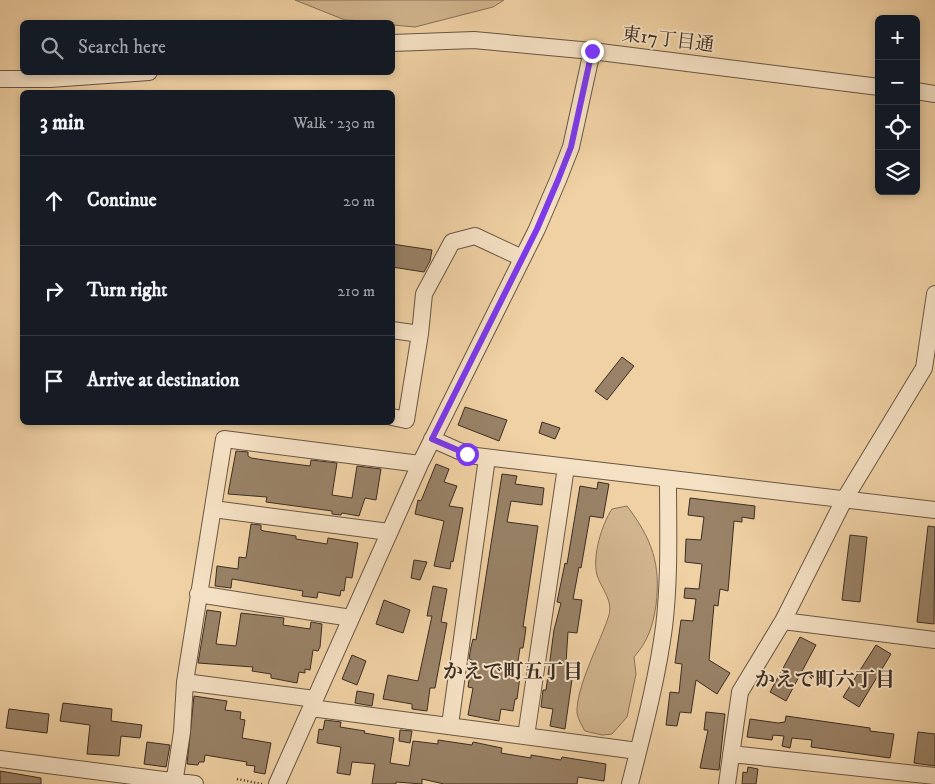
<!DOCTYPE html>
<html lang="en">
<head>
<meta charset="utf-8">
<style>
  :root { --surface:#171b24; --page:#242831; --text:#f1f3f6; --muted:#9ea1a6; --line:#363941 }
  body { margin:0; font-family:"IM FELL DW Pica","Noto Serif JP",serif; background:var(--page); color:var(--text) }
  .controls { position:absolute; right:15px; top:15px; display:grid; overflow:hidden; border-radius:8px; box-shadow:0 2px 8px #0003 }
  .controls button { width:45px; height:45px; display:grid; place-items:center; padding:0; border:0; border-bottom:1px solid var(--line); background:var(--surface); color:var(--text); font:25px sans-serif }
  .stop { position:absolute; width:15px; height:15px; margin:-11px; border:4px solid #7c3aed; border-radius:50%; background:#fff }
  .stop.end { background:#7c3aed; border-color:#fff; box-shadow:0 1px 5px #0008 }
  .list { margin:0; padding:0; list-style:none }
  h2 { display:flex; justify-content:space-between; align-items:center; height:65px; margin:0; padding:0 20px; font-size:21px }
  h2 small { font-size:16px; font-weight:400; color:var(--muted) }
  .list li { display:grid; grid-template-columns:32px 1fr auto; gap:15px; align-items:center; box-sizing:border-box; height:90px; padding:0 20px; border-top:1px solid var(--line) }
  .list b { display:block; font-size:19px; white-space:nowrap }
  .list em { font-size:16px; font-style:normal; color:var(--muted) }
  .icon { flex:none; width:28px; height:28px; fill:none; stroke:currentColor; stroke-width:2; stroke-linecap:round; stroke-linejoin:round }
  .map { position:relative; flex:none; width:935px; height:784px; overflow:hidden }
  .search { position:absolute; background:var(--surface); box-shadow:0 2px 8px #0003; left:20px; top:20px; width:375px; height:55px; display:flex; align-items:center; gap:12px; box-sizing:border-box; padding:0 18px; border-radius:8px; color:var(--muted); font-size:19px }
  .panel { position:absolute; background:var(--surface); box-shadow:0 2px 8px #0003; left:20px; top:90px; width:375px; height:335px; border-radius:8px }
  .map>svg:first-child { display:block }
  .green { fill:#d1b58e; stroke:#86715a }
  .building { fill:#998267; stroke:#3b2d25 }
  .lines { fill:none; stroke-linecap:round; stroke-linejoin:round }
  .minor-casing { stroke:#685645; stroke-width:18 }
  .path { stroke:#3b2d25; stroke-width:2.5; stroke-dasharray:1 2.5; stroke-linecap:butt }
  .minor { stroke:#f5e1c4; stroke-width:16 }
  .route { stroke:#7c3aed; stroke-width:6 }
  .labels { text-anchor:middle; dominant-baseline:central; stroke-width:4; stroke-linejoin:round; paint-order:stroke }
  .street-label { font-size:19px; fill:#3b2d25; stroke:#f5e1c4 }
  .neighbourhood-label { font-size:20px; font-weight:bold; fill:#3b2d25; stroke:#f5e1c4 }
</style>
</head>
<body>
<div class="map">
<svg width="935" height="784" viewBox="0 0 935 784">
  <rect width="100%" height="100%" fill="#f0d1a4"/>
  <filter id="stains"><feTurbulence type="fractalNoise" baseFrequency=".004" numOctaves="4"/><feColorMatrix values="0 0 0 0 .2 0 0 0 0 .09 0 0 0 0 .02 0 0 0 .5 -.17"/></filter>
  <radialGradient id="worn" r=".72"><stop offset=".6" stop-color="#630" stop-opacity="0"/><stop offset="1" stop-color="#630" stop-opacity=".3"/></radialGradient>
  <path class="green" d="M295 0H504L493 7 415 27 393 25 392 22 345 20Z
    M627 506C652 539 661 564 656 605 653 626 648 641 634 657L636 674 627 717 612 734 602 735 585 731C582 726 578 719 577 713 576 686 601 641 609 615 613 600 601 588 597 575 592 556 602 524 612 509Z"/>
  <path class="building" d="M392 244 432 250 430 261 424 272 392 267Z
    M622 357 634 366 607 400 595 391Z
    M465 407 507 420 499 441 458 425Z
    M542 422 560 428 555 439 539 433Z
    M236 451 248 452V456L251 458 271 461 310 466 311 460 337 463 332 495 352 498 357 466 381 469 376 500 365 498 359 516 342 513 341 515 332 514V511L266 502 267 497 228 494Z
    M436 464 449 469 444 482 457 486 449 506 463 508 453 562 451 561 450 569 434 566 444 521 415 514 418 500 421 501Z
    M502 474 517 476 515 484 544 488 542 505 511 501 507 522 538 526 523 627H526L525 635 523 648H520L517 668 521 669 517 699H515L513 711 501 709 499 721 468 715 473 688 468 687 472 660 469 659 471 647 473 639 476 640Z
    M598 482 609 484 603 518 590 516 581 568 579 567 573 599 582 600 577 633 568 632 565 678 572 679 565 729 550 726 553 709 541 707 543 690H546L554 630 561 603 557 602 565 563 567 564 580 486 597 489Z
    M690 498 755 506 754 519 742 517V522L734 521 728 591 720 589 718 606 714 605 709 660 730 673 717 694 696 680 691 713 680 712 677 726 666 725 670 692 679 693 682 664 675 663 681 620 693 621 696 599 684 598 685 588 699 589 702 564 685 562 686 539 701 540 704 517 688 515Z
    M251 524 261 525V530L264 531 296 536V539L327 544 328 538 358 543 352 578 346 577 344 591 341 590 340 596 318 592 317 598 302 596 303 591 232 579 231 588 215 586 217 566 238 569 239 557 246 558Z
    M928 526 935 527 934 624 917 622Z
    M850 535 867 537 860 602 842 600Z
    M414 560 427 562 420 580 411 578Z
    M433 586 447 589 441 622 447 623 435 688H430L427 711 412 709V704L383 699 388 675 418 681 432 616H427Z
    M384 600 410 610 403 633 376 624Z
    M207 610 221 612 216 644 236 646 241 613 284 618 283 625 310 629 311 622 322 624 320 647 318 651 313 650 310 670 305 669V673L299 672 297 683 271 678V674L252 671 253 667 198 663Z
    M800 637 816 645 786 701 770 692Z
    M876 645 891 654 859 707 843 697Z
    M352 655 366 661 357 685 342 679Z
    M357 691 374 694 372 706 355 703Z
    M194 696 227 701 225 710 241 712 240 719 245 720 242 738 271 743 265 774 254 772 255 766 246 765 247 762 205 755 204 762H199L198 765 187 764Z
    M63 703 112 709 111 721 142 725 140 738 121 736 119 756 87 754 90 725 60 721Z
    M9 709 49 714 47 733 6 728Z
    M706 712 725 714 719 770 700 768 708 730H704Z
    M786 716 870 728V731L894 734 890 758 811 747 812 740 792 738 790 748 782 746 784 736 773 735 772 740 747 737 750 719 778 723 785 722Z
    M325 720 341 722 340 727 365 731 364 733 394 738 390 763 409 766 413 741 438 744V740L472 745 473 742 502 748 501 753 531 758V755L561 760 562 757 606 764 604 781 578 777 577 784H444L422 779V784L396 782V784H372L375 764 352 762 350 775 337 773 341 747 317 743 319 729 323 730Z
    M400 730 412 731 410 743 399 741Z
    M918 732 935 734V766L914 763Z
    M147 742 170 745 166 767 144 764Z
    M748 767 758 769 756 784H742L743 772 747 773Z
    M0 771 41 778V784H0Z"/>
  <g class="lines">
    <g class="minor-casing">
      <path id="minor" d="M392 43 474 40 592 51 879 87
        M0 79H50L149 72
        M916 91 935 94
        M392 330 420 334 406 420 392 417
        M420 334 424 294 452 242 475 236 522 258
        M432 439 459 451 476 456 935 510
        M213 509 389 532
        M198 594 351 618
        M783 621 935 640
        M185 682 315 699
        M311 708 638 751
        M450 725 487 458
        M526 736 566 467
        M731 754 935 776
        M0 759 195 784
        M174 784 182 732 185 682 224 439 420 464
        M277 784 420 464 537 229 558 180 571 147 592 51
        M630 784C643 732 657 680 664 627 670 578 668 528 668 479
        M727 784 740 692 783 621 844 500 924 368 935 294"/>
    </g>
    <path class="path" d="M237 779 262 784"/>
    <use href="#minor" class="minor"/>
  </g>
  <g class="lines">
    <path class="route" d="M467 454 432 439 537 229 558 180 571 147 592 51"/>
  </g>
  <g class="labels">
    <g class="street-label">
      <text transform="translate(668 40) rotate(7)">東17丁目通</text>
    </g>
    <g class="neighbourhood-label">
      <text x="513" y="672">かえで町五丁目</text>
      <text x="825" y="680">かえで町六丁目</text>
    </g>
  </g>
  <rect width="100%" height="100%" filter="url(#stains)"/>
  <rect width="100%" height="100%" fill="url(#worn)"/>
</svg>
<div class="controls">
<button>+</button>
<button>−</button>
<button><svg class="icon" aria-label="locate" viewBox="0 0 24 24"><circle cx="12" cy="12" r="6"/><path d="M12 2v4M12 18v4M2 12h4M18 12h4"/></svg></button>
<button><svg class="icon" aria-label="layers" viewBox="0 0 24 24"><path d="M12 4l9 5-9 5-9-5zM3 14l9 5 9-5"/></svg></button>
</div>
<div class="stop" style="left:467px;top:454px"></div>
<div class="stop end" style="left:592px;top:51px"></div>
<div class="search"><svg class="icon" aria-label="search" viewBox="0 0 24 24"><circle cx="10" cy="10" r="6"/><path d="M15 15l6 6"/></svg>Search here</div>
<section class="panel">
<h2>3 min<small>Walk · 230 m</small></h2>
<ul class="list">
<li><svg class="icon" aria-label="ahead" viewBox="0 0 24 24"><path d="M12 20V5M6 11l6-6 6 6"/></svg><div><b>Continue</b></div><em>20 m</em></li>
<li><svg class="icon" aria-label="right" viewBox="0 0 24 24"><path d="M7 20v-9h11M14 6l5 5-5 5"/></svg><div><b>Turn right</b></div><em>210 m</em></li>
<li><svg class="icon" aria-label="arrive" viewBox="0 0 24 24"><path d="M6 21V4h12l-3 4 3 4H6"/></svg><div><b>Arrive at destination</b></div></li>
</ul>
</section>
</div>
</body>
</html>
